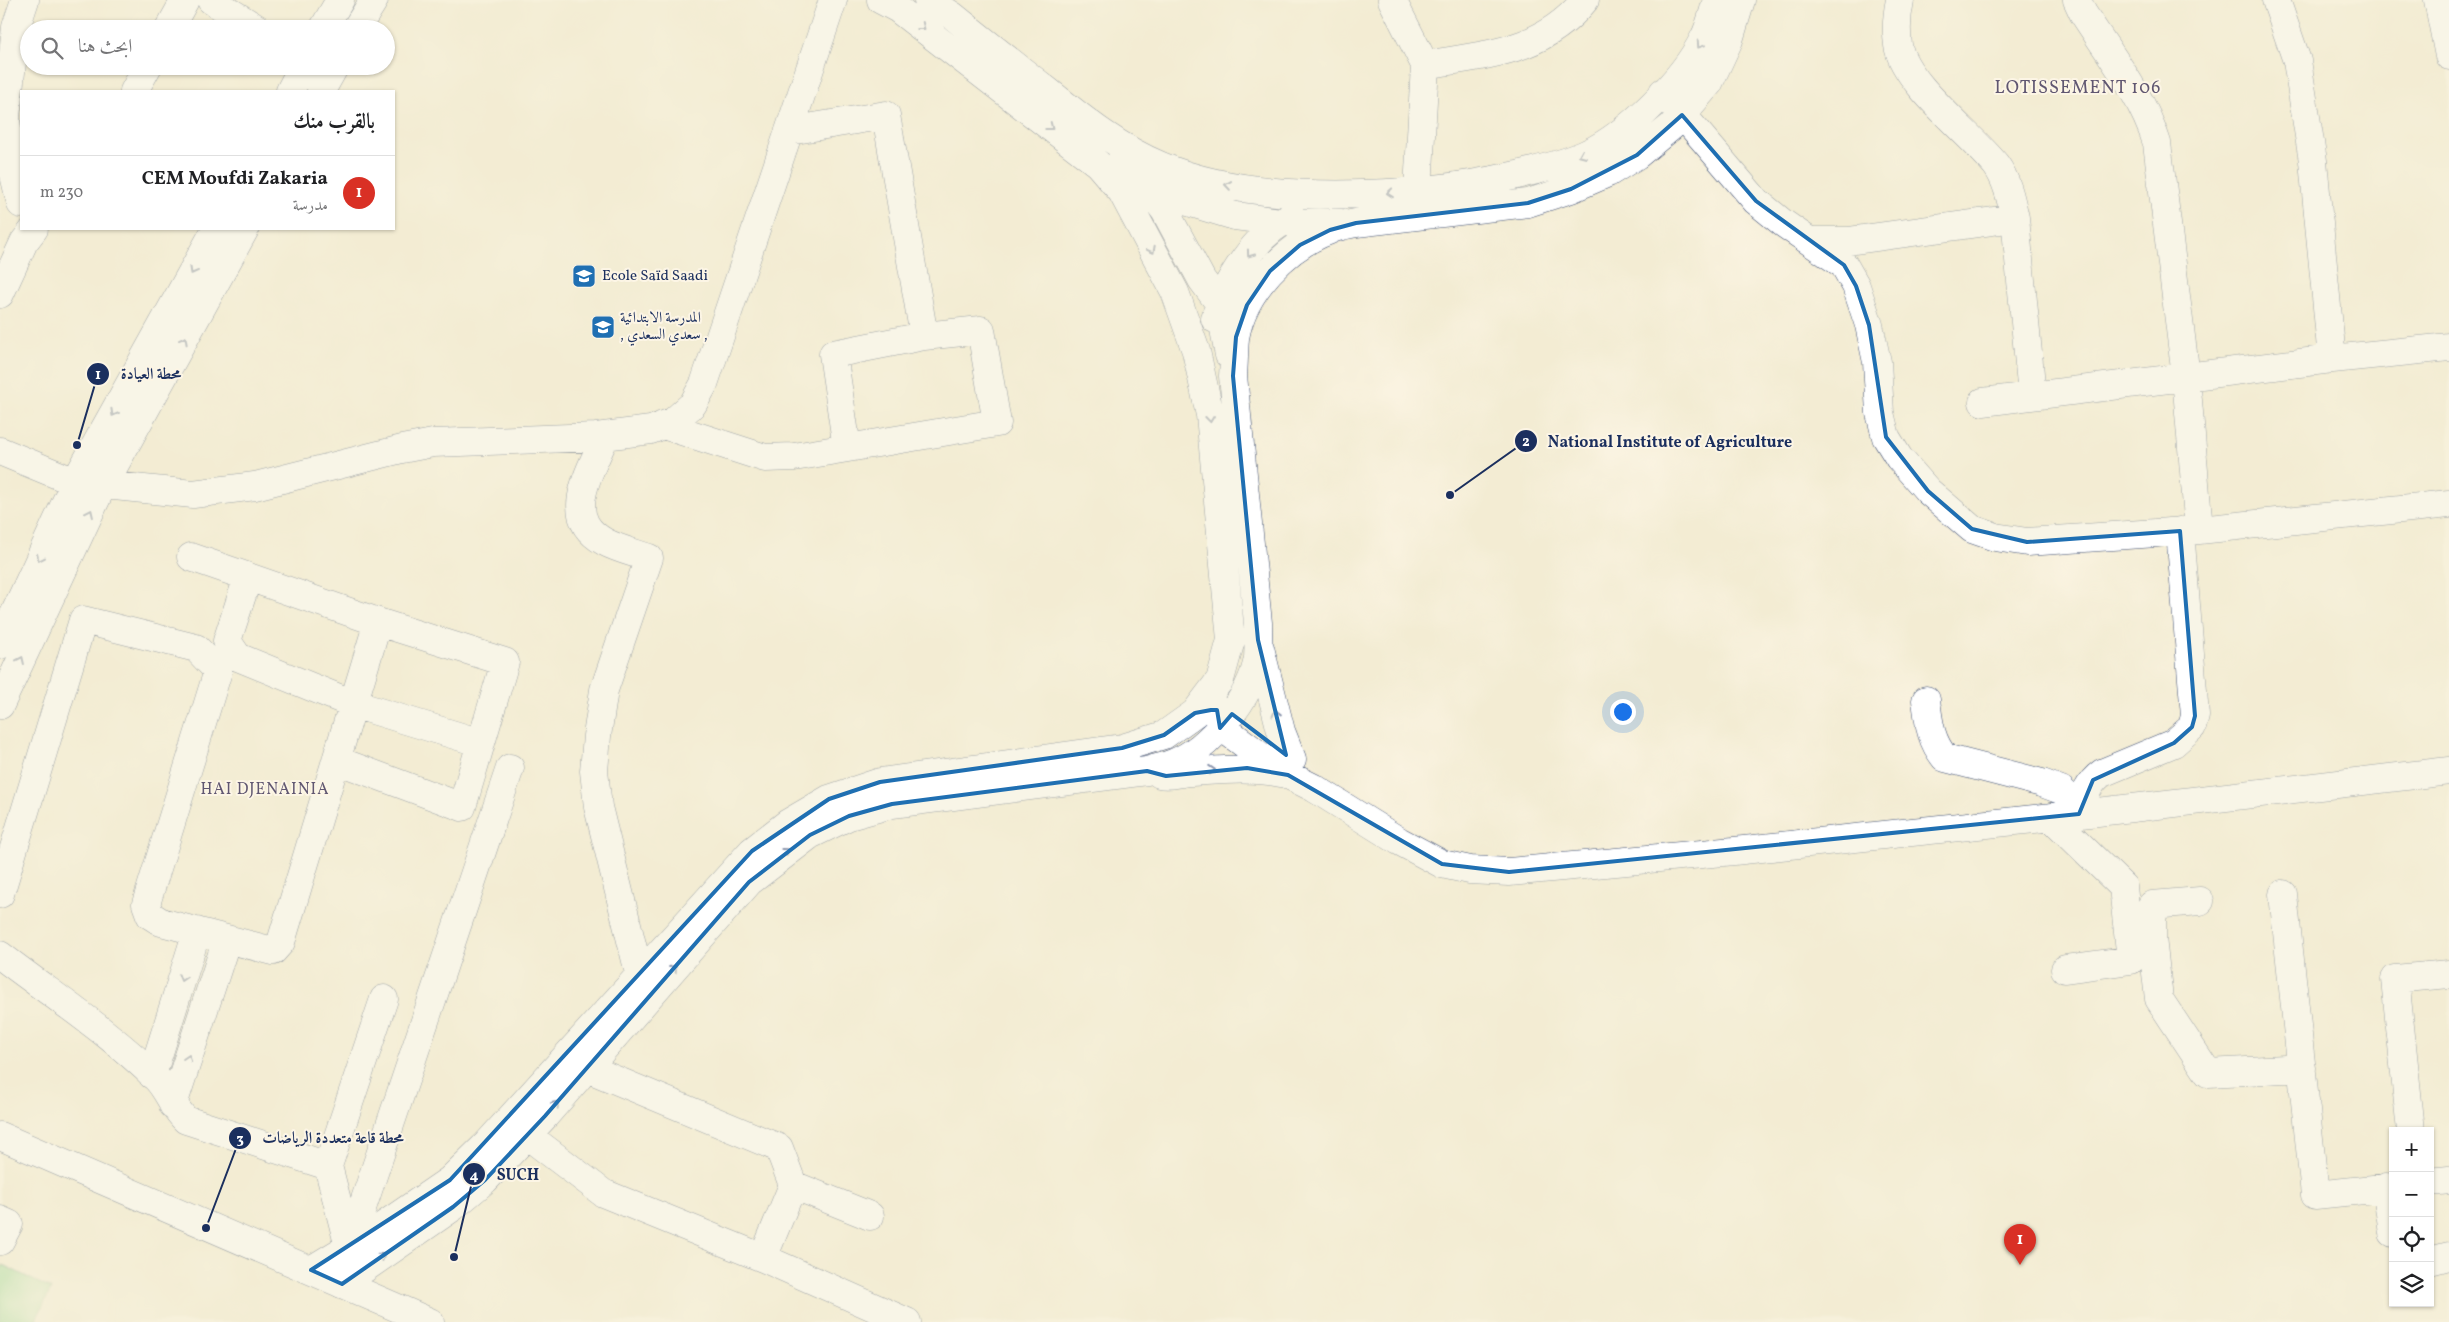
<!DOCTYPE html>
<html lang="ar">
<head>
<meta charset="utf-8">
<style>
  :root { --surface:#fff; --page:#f2f2f2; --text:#202124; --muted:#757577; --line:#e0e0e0; --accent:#d93025 }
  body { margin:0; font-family:Vollkorn,Amiri,serif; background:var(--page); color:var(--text); direction:rtl }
  .controls { position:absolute; right:15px; bottom:15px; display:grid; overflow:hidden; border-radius:0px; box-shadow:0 1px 4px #0004 }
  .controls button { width:45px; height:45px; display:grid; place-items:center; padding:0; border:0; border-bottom:1px solid var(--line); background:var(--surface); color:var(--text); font:25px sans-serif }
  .you { position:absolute; left:1622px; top:711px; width:18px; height:18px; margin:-12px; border:4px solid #fff; border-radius:50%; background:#1a73e8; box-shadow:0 0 0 8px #1a73e833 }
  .badge { display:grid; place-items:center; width:32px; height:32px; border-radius:50%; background:var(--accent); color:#fff; font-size:16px; font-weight:700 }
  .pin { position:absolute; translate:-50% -41px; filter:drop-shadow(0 1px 2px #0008) }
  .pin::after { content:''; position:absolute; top:26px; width:18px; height:15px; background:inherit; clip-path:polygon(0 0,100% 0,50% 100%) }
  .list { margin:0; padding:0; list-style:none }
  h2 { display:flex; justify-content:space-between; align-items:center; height:65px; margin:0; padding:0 20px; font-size:21px }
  h2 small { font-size:16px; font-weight:400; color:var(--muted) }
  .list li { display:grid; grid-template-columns:32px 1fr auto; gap:15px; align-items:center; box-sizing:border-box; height:75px; padding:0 20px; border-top:1px solid var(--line) }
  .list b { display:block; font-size:19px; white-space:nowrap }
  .list p { margin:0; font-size:16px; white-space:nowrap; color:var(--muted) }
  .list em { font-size:16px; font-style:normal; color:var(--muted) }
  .icon { flex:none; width:28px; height:28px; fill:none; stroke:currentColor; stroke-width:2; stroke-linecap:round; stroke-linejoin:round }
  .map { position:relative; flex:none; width:2449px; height:1322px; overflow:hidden; direction:ltr }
  .search { position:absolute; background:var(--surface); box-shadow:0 1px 4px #0004; left:20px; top:20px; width:375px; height:55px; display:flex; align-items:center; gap:12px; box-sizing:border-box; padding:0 18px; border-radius:28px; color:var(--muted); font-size:19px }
  .panel { position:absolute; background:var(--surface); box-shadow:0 1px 4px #0004; left:20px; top:90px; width:375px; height:140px; border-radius:0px; direction:rtl }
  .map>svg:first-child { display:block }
  .pitch { fill:#91d68f; stroke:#568276 }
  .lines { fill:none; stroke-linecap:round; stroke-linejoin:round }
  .minor-casing { stroke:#3b4b70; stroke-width:29 }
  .major-casing { stroke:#3b4b70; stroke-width:29 }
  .minor { stroke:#fff; stroke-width:28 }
  .major { stroke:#fff; stroke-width:28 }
  .oneway { stroke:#8d97ae }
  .marked { fill:none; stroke:#1f6fb2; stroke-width:4; stroke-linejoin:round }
  .labels { text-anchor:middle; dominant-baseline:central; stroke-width:4; stroke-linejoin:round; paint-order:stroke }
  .poi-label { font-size:15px; fill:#1b2f5e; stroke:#fcf5e5; text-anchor:start }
  .neighbourhood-label { font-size:16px; letter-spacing:1px; fill:#605771; stroke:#fcf5e5 }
  .quarter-label { font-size:18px; letter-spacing:1px; fill:#605771; stroke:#fcf5e5 }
  .leader { fill:none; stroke:#1b2f5e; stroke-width:2 }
  .callout-dot { fill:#1b2f5e; stroke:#fcf5e5; stroke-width:2 }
  .mark-label { font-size:15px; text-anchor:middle; font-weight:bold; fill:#fff }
  .callout-label { font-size:16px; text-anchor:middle; font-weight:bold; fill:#1b2f5e; stroke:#fcf5e5; stroke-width:4; stroke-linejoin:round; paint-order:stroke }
</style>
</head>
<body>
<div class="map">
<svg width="2449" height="1322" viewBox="0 0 2449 1322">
  <rect width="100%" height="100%" fill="#fcf5e5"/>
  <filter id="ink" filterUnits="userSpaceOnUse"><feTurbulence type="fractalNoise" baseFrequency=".02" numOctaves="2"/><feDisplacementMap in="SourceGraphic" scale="10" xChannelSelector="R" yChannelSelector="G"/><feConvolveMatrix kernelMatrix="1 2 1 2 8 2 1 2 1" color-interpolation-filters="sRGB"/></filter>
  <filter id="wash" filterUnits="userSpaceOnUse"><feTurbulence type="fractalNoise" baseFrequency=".0096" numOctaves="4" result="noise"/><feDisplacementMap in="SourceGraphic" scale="20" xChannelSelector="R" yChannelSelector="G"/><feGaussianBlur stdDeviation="1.12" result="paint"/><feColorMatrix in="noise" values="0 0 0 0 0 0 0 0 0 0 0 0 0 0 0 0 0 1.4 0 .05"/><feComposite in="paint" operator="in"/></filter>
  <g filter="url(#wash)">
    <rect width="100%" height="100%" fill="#f3ecd3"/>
    <path class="pitch" d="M3 1265 51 1289 35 1322H0V1272Z"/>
  </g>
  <g filter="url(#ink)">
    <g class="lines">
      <g class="minor-casing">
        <path id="minor" d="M211 0 258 29
          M928 0 953 16C985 42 1017 67 1049 92 1085 121 1118 148 1161 166 1257 207 1417 198 1517 175 1540 169 1565 164 1586 154 1627 135 1684 79 1704 38 1710 27 1713 12 1717 0
          M1392 0 1425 65 1417 207
          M1900 0C1897 14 1896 31 1898 45 1903 82 1972 135 1996 165 2007 180 2011 200 2015 218L2032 395
          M2077 0 2083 13C2110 55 2142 95 2157 143L2186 377 2199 530
          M2276 0 2297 61 2313 161 2332 359
          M2438 0 2449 56
          M169 29 185 0
          M323 29 340 0
          M356 29 374 0
          M1425 65C1487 54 1542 53 1585 0
          M134 91 148 66
          M290 91 303 66
          M321 91 335 66
          M1663 92 1756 201 1783 223 1844 265 1856 286 1869 325 1877 362 1880 413 1886 437 1899 458 1928 491 1972 529 1995 537 2027 542 2199 530 2449 504
          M1106 168 1149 190 1235 216 1281 222 1341 223
          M1146 185 1165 211 1202 280 1219 303 1229 355
          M21 204 10 158 6 117 16 27 25 0
          M1810 241H1848L2015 218
          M0 294 24 242 34 229
          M1215 319C1223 284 1258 231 1292 217
          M1983 402 2332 359 2449 347
          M663 425 765 458 794 457 997 423 981 330 924 336 886 115 789 131
          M605 436C591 472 559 517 605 542 618 549 635 553 649 558L604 690 597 736 594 771 598 807 643 989
          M847 448 833 354 924 336
          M0 451 75 482 193 494 255 486 402 449 433 443 596 437 651 430 674 421 693 404 704 384 833 0
          M191 557 378 622 505 662 462 807 336 760
          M248 577 227 641 238 657 353 704 481 743
          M0 645 75 482 216 229
          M1260 648 1281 731 1292 759
          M1926 700C1929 722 1930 740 1945 758L2042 783 2061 790 2071 800 2079 814C2084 797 2087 784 2102 773L2174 743 2192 727 2195 716 2180 531
          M0 705 98 495 245 229
          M1217 709 1219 721 1231 734 1282 772 1314 788 1399 841 1442 864 1470 870 1509 872 1734 851 2072 815 2449 771
          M1160 774C1170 777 1181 772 1191 772 1222 770 1251 767 1281 773
          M2051 817 2123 887 2131 960 2065 969
          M0 894 83 620 196 648 218 671 146 904 150 915 161 922 273 951 281 942 378 622
          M2283 894 2315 1195 2393 1187
          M2200 901 2152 905V938L2159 999 2208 1073 2302 1068
          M0 955C52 995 111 1033 157 1079 169 1092 173 1108 186 1120L328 1166 349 1247
          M587 1068 779 1148 793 1185 870 1216
          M152 1075 197 931
          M173 1105 227 939
          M2411 1131 2395 979 2449 974
          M527 1135 603 1193 763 1258 907 1322
          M328 1166 384 999
          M2430 1182 2449 1180
          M2386 1187 2393 1233
          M0 1220 9 1224 0 1241
          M349 1247 510 768
          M763 1258 793 1185
          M2430 1261 2449 1256
          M311 1270 380 1228 450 1180 487 1144 752 851 788 823 829 799 880 782 1122 748 1164 735 1195 713 1220 680 1231 640 1210 415 1196 351 1175 292 1122 192 1098 164 898 9 881 0
          M342 1284 453 1207 485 1180 545 1116 749 882 810 835 849 816 892 804 1147 771C1155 768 1165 767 1173 763 1210 749 1252 696 1258 658 1259 646 1258 634 1258 623L1233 376C1234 364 1234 350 1235 338 1243 291 1286 246 1330 230 1338 226 1347 225 1356 223L1528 203 1571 189 1608 173 1637 155 1672 126 1709 83 1729 40 1741 0"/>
      </g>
      <g class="major-casing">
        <path id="major" d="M0 1136 430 1322"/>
      </g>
      <use href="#minor" class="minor"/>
      <use href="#major" class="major"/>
    </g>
    <defs><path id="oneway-chevron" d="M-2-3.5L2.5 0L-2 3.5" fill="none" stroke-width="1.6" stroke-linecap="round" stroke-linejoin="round" transform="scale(1.25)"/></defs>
    <g class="oneway">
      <use href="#oneway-chevron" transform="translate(922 27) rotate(38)"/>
      <use href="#oneway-chevron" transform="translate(1700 45) rotate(124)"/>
      <use href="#oneway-chevron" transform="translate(1050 127) rotate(38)"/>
      <use href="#oneway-chevron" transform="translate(1582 155) rotate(157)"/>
      <use href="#oneway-chevron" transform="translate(1228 185) rotate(-172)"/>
      <use href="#oneway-chevron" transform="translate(1390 193) rotate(175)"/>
      <use href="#oneway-chevron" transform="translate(1152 250) rotate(62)"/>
      <use href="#oneway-chevron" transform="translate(1250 254) rotate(126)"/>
      <use href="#oneway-chevron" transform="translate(193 271) rotate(119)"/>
      <use href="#oneway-chevron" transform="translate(184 340) rotate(-61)"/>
      <use href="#oneway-chevron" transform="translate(114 413) rotate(119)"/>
      <use href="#oneway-chevron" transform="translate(1210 419) rotate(83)"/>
      <use href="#oneway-chevron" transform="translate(90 513) rotate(-65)"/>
      <use href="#oneway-chevron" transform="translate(40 558) rotate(115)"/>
      <use href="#oneway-chevron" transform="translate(21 660) rotate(-65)"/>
      <use href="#oneway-chevron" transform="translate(1276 713) rotate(-104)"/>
      <use href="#oneway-chevron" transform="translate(1212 770) rotate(-4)"/>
      <use href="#oneway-chevron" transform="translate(786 851) rotate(-36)"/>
      <use href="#oneway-chevron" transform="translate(674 968) rotate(-49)"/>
      <use href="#oneway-chevron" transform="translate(182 978) rotate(107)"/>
      <use href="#oneway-chevron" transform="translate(188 1058) rotate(-72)"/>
      <use href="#oneway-chevron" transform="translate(556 1104) rotate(-49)"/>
      <use href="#oneway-chevron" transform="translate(382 1256) rotate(-35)"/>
    </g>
  </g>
  <path d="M0 0H2449V1322H0ZM1682 115 1756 201 1844 265 1856 286 1869 325 1886 437 1928 491 1972 529 2027 542 2180 531 2195 716 2192 727 2174 743 2093 780 2079 814 1509 872 1442 864 1288 775 1247 768 1166 776 1147 771 892 804 849 816 810 835 749 882 545 1116 485 1180 453 1207 342 1284 311 1270 450 1180 752 851 829 799 880 782 1122 748 1164 735 1195 713 1211 710H1217L1220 728 1232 714 1286 755 1258 640 1233 376 1236 337 1247 305 1270 271 1300 245 1330 230 1356 223 1528 203 1571 189 1637 155Z" fill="#f3ecd3" fill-opacity=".55" fill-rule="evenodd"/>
  <path class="marked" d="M1682 115 1756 201 1844 265 1856 286 1869 325 1886 437 1928 491 1972 529 2027 542 2180 531 2195 716 2192 727 2174 743 2093 780 2079 814 1509 872 1442 864 1288 775 1247 768 1166 776 1147 771 892 804 849 816 810 835 749 882 545 1116 485 1180 453 1207 342 1284 311 1270 450 1180 752 851 829 799 880 782 1122 748 1164 735 1195 713 1211 710H1217L1220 728 1232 714 1286 755 1258 640 1233 376 1236 337 1247 305 1270 271 1300 245 1330 230 1356 223 1528 203 1571 189 1637 155Z"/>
  <defs>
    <g id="school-square" transform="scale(1.25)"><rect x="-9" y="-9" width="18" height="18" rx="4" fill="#1f6fb2" stroke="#fcf5e5"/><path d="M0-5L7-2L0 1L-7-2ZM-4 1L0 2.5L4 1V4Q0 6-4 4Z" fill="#fff"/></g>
  </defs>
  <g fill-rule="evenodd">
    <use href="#school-square" x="584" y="276"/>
    <use href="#school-square" x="603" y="327"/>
  </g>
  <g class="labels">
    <g class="poi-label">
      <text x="602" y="276">Ecole Saïd Saadi</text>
      <text x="620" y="318">المدرسة الابتدائية<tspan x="620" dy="17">, سعدي السعدي ,</tspan></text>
    </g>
    <g class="neighbourhood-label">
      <text x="265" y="790">HAI DJENAINIA</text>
    </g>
    <g class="quarter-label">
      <text x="2078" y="88">LOTISSEMENT 106</text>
    </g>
  </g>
  <path class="leader" d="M77 445L98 374M1450 495L1526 441M206 1228L240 1138M454 1257L474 1174"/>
  <g class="callout-dot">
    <circle cx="77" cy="445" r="5"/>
    <circle cx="1450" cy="495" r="5"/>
    <circle cx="206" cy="1228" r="5"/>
    <circle cx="454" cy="1257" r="5"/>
    <circle cx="98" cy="374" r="12"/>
    <circle cx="1526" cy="441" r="12"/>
    <circle cx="240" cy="1138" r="12"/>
    <circle cx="474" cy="1174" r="12"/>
  </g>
  <g class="mark-label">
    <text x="98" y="379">1</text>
    <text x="1526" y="446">2</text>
    <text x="240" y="1143">3</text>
    <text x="474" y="1180">4</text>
  </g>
  <g class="callout-label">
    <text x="151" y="379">محطة العيادة</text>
    <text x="1670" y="447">National Institute of Agriculture</text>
    <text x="333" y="1143">محطة قاعة متعددة الرياضات</text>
    <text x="518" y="1180">SUCH</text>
  </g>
</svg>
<div class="controls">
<button>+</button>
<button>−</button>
<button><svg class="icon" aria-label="locate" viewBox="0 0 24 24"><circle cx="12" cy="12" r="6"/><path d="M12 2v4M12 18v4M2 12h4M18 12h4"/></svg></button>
<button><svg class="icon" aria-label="layers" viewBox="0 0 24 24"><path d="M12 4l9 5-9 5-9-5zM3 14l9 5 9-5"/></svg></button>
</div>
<div class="you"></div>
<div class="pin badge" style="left:2020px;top:1265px">1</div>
<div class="search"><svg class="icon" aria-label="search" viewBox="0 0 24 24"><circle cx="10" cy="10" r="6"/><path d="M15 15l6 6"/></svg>ابحث هنا</div>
<section class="panel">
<h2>بالقرب منك<small></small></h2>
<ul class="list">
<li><span class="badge">1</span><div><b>CEM Moufdi Zakaria</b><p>مدرسة</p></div><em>230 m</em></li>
</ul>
</section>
</div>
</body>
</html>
